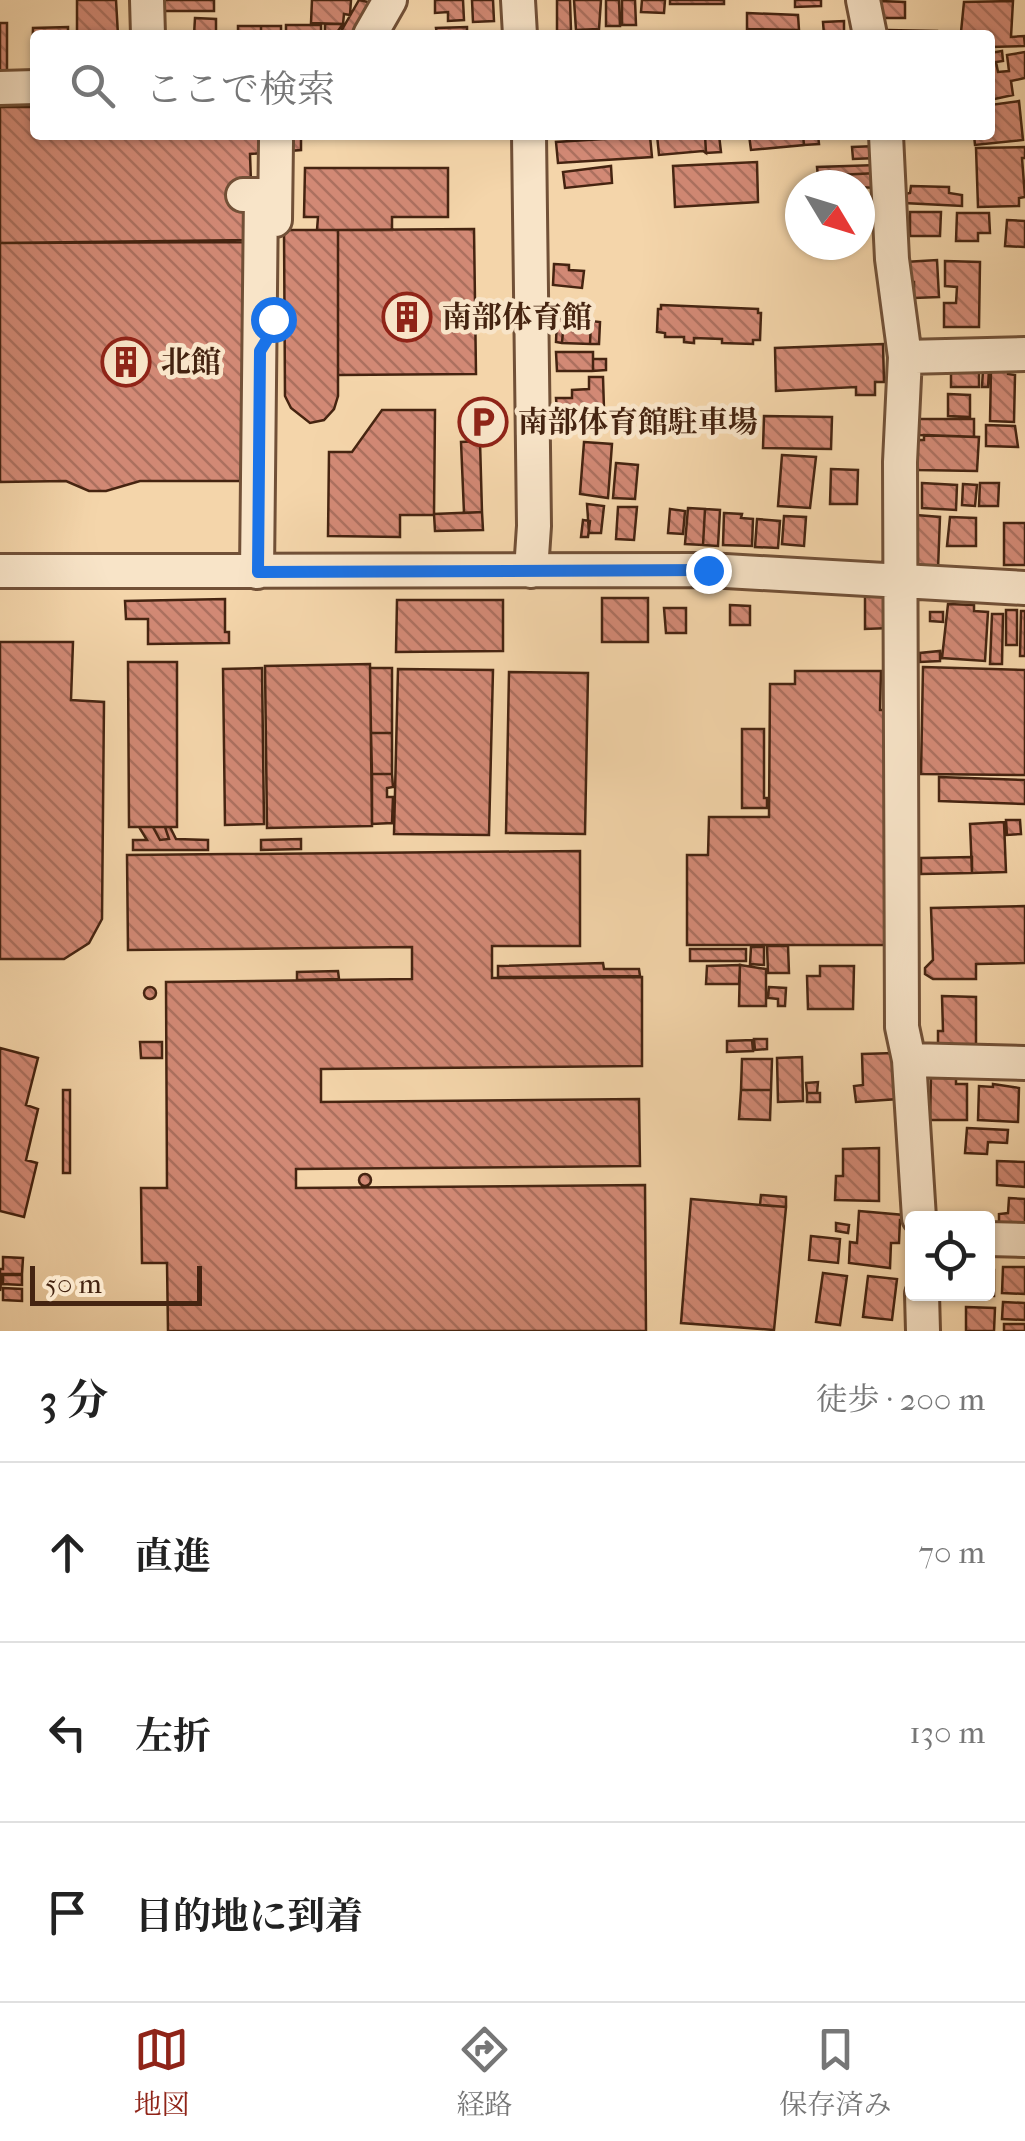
<!DOCTYPE html>
<html lang="ja">
<head>
<meta charset="utf-8">
<style>
  :root { --surface:#fff; --page:#f2f2f2; --text:#222; --muted:#767676; --line:#e0e0e0; --accent:#8f2418 }
  body { margin:0; font-family:"IM FELL French Canon","Noto Serif JP",serif; background:var(--page); color:var(--text) }
  .controls { position:absolute; right:30px; bottom:30px; display:grid; overflow:hidden; border-radius:10px; box-shadow:0 2px 8px #0004 }
  .controls button { width:90px; height:90px; display:grid; place-items:center; padding:0; border:0; border-bottom:2px solid var(--line); background:var(--surface); color:var(--text); font:50px sans-serif }
  .compass { position:absolute; left:785px; top:170px; width:90px; height:90px; border-radius:50%; background:var(--surface); box-shadow:0 2px 8px #0004; rotate:128deg }
  .scale { position:absolute; left:30px; bottom:25px; width:172px; box-sizing:border-box; padding-left:10px; border:5px solid #452411; border-top:0; font-size:28px; line-height:35px; white-space:nowrap; color:#452411; -webkit-text-stroke:8px #f8e4c8; paint-order:stroke }
  .stop { position:absolute; width:30px; height:30px; margin:-22px; border:8px solid #1a73e8; border-radius:50%; background:#fff }
  .stop.end { background:#1a73e8; border-color:#fff; box-shadow:0 2px 10px #0008 }
  .list { margin:0; padding:0; list-style:none }
  h2 { display:flex; justify-content:space-between; align-items:center; height:130px; margin:0; padding:0 40px; font-size:42px }
  h2 small { font-size:32px; font-weight:400; color:var(--muted) }
  .list li { display:grid; grid-template-columns:65px 1fr auto; gap:30px; align-items:center; box-sizing:border-box; height:180px; padding:0 40px; border-top:2px solid var(--line) }
  .list b { display:block; font-size:38px; white-space:nowrap }
  .list em { font-size:32px; font-style:normal; color:var(--muted) }
  .icon { flex:none; width:55px; height:55px; fill:none; stroke:currentColor; stroke-width:2; stroke-linecap:round; stroke-linejoin:round }
  .map { position:relative; flex:none; width:1025px; height:1331px; overflow:hidden }
  .search { position:absolute; background:var(--surface); box-shadow:0 2px 8px #0004; left:30px; right:30px; top:30px; height:110px; display:flex; align-items:center; gap:25px; box-sizing:border-box; padding:0 35px; border-radius:10px; color:var(--muted); font-size:38px }
  .sheet { height:670px; background:var(--surface) }
  nav { display:flex; justify-content:space-around; align-items:center; box-sizing:border-box; height:140px; border-top:2px solid var(--line); background:var(--surface); font-size:28px; color:var(--muted) }
  nav a { display:grid; justify-items:center; gap:5px }
  nav .on { color:var(--accent) }
  .map>svg:first-child { display:block }
  .building { fill:url(#building-back-hatch); stroke:#452411; stroke-width:2.5 }
  .lines { fill:none; stroke-linecap:round; stroke-linejoin:round }
  .minor-casing { stroke:#715037; stroke-width:38 }
  .minor { stroke:#f8e4c8; stroke-width:32 }
  .route { stroke:#1a73e8; stroke-width:12 }
  .labels { text-anchor:middle; dominant-baseline:central; stroke-width:9; stroke-linejoin:round; paint-order:stroke }
  .poi-label { font-size:30px; font-weight:bold; fill:#452411; stroke:#f8e4c8; text-anchor:start }
</style>
</head>
<body>
<div class="map">
<svg width="1025" height="1331" viewBox="0 0 1025 1331">
  <defs>
    <pattern id="building-back-hatch" width="6" height="6" patternUnits="userSpaceOnUse" patternTransform="scale(2.5)"><rect width="6" height="6" fill="#d28975"/><path d="M-1 5l2 2M0 0l6 6M5-1l2 2" fill="none" stroke="#ac705f"/></pattern>
  </defs>
  <rect width="100%" height="100%" fill="#f4d5aa"/>
  <filter id="stains"><feTurbulence type="fractalNoise" baseFrequency=".002" numOctaves="4"/><feColorMatrix values="0 0 0 0 .2 0 0 0 0 .09 0 0 0 0 .02 0 0 0 .5 -.17"/></filter>
  <radialGradient id="worn" r=".72"><stop offset=".6" stop-color="#630" stop-opacity="0"/><stop offset="1" stop-color="#630" stop-opacity=".3"/></radialGradient>
  <path class="building" d="M77 0H116L118 35H77Z
    M161 0H214V11H161Z
    M312 0H351L350 15 344 14 343 24 311 23Z
    M359 0 377 4 364 35H339Z
    M435 0H463L464 20 448 21V12L435 13Z
    M472 0H493L494 21 473 22Z
    M557 0H570L571 31H557Z
    M574 0H601L599 29 576 30Z
    M606 0H619L620 26H606Z
    M622 0H635L636 25H622Z
    M642 0H665L664 13 641 12Z
    M670 0H724V4H670Z
    M795 0H821V6L795 7Z
    M880 1 905 2V18H879Z
    M1013 1 1011 37 1024 36 1025 46 990 47V35L961 32 964 2Z
    M747 13 798 15 799 30 747 29Z
    M195 18 216 19V35H194Z
    M844 21V35H824L823 22Z
    M0 23H7V72H0Z
    M325 24H343L335 35H325Z
    M286 25H321V35H286Z
    M238 26H261V35H238Z
    M261 26H281V35H261Z
    M68 27V35H35V72H32L33 28Z
    M467 27V35H437L436 28Z
    M887 30 937 31V35H887Z
    M1002 51 1003 61 996 62 998 72 1009 71 1007 55 1025 52V78L1011 81 1013 95 990 100V53Z
    M1019 101 1023 140 975 145 974 135H990V105Z
    M0 107H35V135H301V150L250 154 253 240 0 243Z
    M657 135H705L706 153 703 151 659 155Z
    M705 135H719L721 152 706 153Z
    M749 135H803L804 145 751 150Z
    M803 135H818L819 144 804 145Z
    M650 136 652 157 558 163 556 142Z
    M876 146 877 158 853 159 852 147Z
    M1025 147V158H1022L1025 197 1019 198V206L978 207 976 148Z
    M757 162 758 202 675 207 673 166Z
    M877 165V173L818 176 817 167Z
    M611 166 612 183 565 188 563 172Z
    M305 168H448V217H392V230H317L318 217H304Z
    M877 173V188L818 185V176Z
    M911 186 949 187V193L962 195V206L904 203 905 194 910 193Z
    M910 212H941L940 236H910Z
    M957 213H989L990 233H978V241H956Z
    M1007 220 1025 221V247L1005 246Z
    M474 229 476 374 338 375V230Z
    M284 230H338V396L334 409 324 420 310 423 291 408 285 396Z
    M253 242 251 481H140L106 491H89L66 481 0 482V243Z
    M937 260 939 297 914 298V282H906L905 262Z
    M945 261 980 262 979 327H944V303H956L957 287 945 286Z
    M554 264 569 265V270L584 271 582 288 553 285Z
    M661 305 758 309V313H761L760 340H753V344L722 343V339L694 338V343L684 342V337H665V333L657 332 658 309H661Z
    M557 318 564 319 562 343 556 342Z
    M564 319 591 321 590 344 562 343Z
    M591 321 600 322 599 344H590Z
    M883 344 884 382H875V395H856V387L776 391 775 348Z
    M556 352H593V371H557Z
    M593 359H606V370L593 371Z
    M991 369H1008V374L1015 375 1014 422 990 421Z
    M951 370H979V387H951Z
    M983 370H989L988 387H982Z
    M589 377H603L604 409 557 410 556 398H572V390L589 389Z
    M948 394 970 395V417L948 416Z
    M382 410H435L434 515H400V537L328 536 329 452H352Z
    M764 416 832 417 831 449 763 448Z
    M919 419H974V437L919 435Z
    M986 425 1015 426 1018 447 986 446Z
    M924 435 979 437 977 471 917 470V440H924Z
    M480 441 482 512 464 513 461 442Z
    M584 442 612 444 608 498 580 494Z
    M782 455 816 457 810 508 778 506Z
    M616 463 638 465 635 499 613 498Z
    M831 469 858 470 857 504H830Z
    M922 483 957 485 956 510 922 508Z
    M980 483H999L998 506H979Z
    M963 484 977 485 975 506 962 505Z
    M587 504 604 506 601 533H589Z
    M618 507H637L634 540 616 539Z
    M688 508 705 509 703 545 685 544Z
    M670 509 685 511 683 534 668 533Z
    M705 509 720 510 718 546 703 545Z
    M482 512 483 530 435 531 434 514Z
    M724 513 742 514 741 518 753 519 752 546 723 545Z
    M916 515 940 517 938 569 914 568Z
    M784 516 806 517 804 546 782 544Z
    M950 517 976 518V546H947Z
    M757 519 780 521 778 548 755 547Z
    M583 520 590 521 588 537H581Z
    M1004 523H1025V565H1004Z
    M865 596H890V628L865 629Z
    M602 598H648V642H602Z
    M225 599V632H229V643L148 644V619H126L125 601Z
    M397 600H503V651L396 652Z
    M948 604 974 605V611L988 612 985 661 942 658Z
    M730 605 750 606V625H730Z
    M664 608H686V633H666Z
    M1006 610H1017V645H1006Z
    M1021 611H1025V656H1020Z
    M930 612H943V622L930 621Z
    M992 614H1003L1002 664H990Z
    M0 642H73L71 700 104 702 102 919 89 943 64 959H0Z
    M940 651V661L920 662V653Z
    M128 662H177V827H129Z
    M370 664 372 826 267 828 265 666Z
    M923 667 1025 670V775L921 774Z
    M262 668 264 824 225 825 223 669Z
    M370 668H392V733H371Z
    M398 669 493 670 489 835 394 834Z
    M795 671H881L880 710H893L892 945H687V855H708L709 817H769L770 684H795Z
    M509 672 588 673 585 834 506 833Z
    M742 729H764V798H767V808H742Z
    M371 733H392V774H372Z
    M372 774H392L393 787 387 788V797H393L392 823 372 824Z
    M939 777 1025 780V804L939 801Z
    M1006 820H1020L1021 834 1007 835Z
    M1004 822 1006 872 972 873 970 824Z
    M139 827H153L160 840 169 839 165 827H170L176 839 208 840V850H133V840H147Z
    M153 827H165L169 839 160 840Z
    M301 839V849L261 850V840Z
    M580 851V946H492V978L642 977V1066L321 1069V1102L639 1099 640 1166 296 1169V1188L645 1185 646 1331H168L167 1263H142L141 1188H167L166 982 412 979V947L128 950 127 855Z
    M972 857V873L921 874V858Z
    M1025 906V963L976 964V979H933L925 974V968L933 960 931 908Z
    M767 946H788L789 973H768Z
    M751 947H764V965L750 964Z
    M690 949H746V961H690Z
    M603 963 604 969H639L640 976 498 977V966Z
    M740 965 739 984H706L707 966Z
    M740 965 766 969V1006H739Z
    M820 966H854L853 1009H808L807 976H820Z
    M338 971 339 979 297 980V972Z
    M144 993a6 6 0 1 1 12 0a6 6 0 1 1-12 0Z
    M769 987 786 988 785 1006H778V999L768 998Z
    M942 996 976 997V1047H938V1031H943Z
    M754 1039H767V1049L755 1050Z
    M752 1040 753 1051 727 1052V1041Z
    M140 1042H162V1058H141Z
    M0 1048 38 1058 26 1105 38 1109 26 1160 37 1163 24 1217 0 1211Z
    M894 1053 898 1099 856 1102 854 1086 863 1085 862 1054Z
    M802 1057 803 1101 778 1102 777 1058Z
    M742 1059H772L771 1090H741Z
    M931 1074H956V1084H967V1120H930Z
    M818 1082 817 1093H807L806 1083Z
    M993 1084 1019 1088 1018 1122 978 1120 979 1086 993 1087Z
    M63 1090H70V1173H63Z
    M741 1090H771L770 1120 739 1119Z
    M807 1093H820V1102H807Z
    M967 1128 1008 1130 1007 1143 988 1142 987 1154 965 1153Z
    M879 1148V1201L835 1200 836 1176H843V1149Z
    M997 1161 1025 1162V1187L997 1185Z
    M359 1180a6 6 0 1 1 12 0a6 6 0 1 1-12 0Z
    M761 1195 786 1197V1207L760 1205Z
    M1009 1198 1025 1199V1231H999V1214L1008 1213Z
    M691 1199 786 1207 774 1330 681 1323Z
    M859 1211 904 1215V1220H900L899 1243H891L890 1268 849 1263 850 1242 857 1243Z
    M836 1223 849 1225 848 1233 836 1231Z
    M811 1236 840 1239 838 1263 809 1260Z
    M3 1257 23 1258 22 1274H2L0 1291V1269H3Z
    M1003 1267H1025V1294L1002 1293Z
    M988 1270H994V1296L956 1295 988 1294Z
    M823 1273 847 1276 840 1325 816 1322Z
    M3 1275H22V1285L3 1284Z
    M868 1276 897 1279 892 1320 863 1317Z
    M3 1288 22 1289V1301L3 1300Z
    M1003 1302 1025 1303V1320L1002 1319Z
    M966 1307 995 1308 994 1331H966Z
    M1004 1324H1025V1331H1004Z"/>
  <g class="lines">
    <g class="minor-casing">
      <path id="minor" d="M147 0 148 35
        M518 0 520 35
        M863 0 870 35
        M370 35 390 0
        M0 88 35 87
        M529 135 534 526 531 571
        M886 135 892 259 905 357 900 462 902 1027 909 1060 919 1218
        M243 195H261L257 572
        M275 220 276 141
        M905 357 1025 354
        M0 571 708 570 1025 588
        M909 1060 1025 1063
        M988 1239 1025 1240
        M922 1294 923 1331"/>
    </g>
    <use href="#minor" class="minor"/>
  </g>
  <g class="lines">
    <path class="route" d="M273 319 271 333 260 351 258 572 708 570"/>
  </g>
  <defs>
    <g id="building-ring" transform="scale(2.5)"><circle r="9.5" fill="#f8e4c8" stroke="#8f2418" stroke-width="1.5"/><path d="M-4-6H4V6H1V3H-1V6H-4ZM-2.5-4.3h1.7v1.8h-1.7ZM.8-4.3h1.7v1.8H.8ZM-2.5-1h1.7V.8h-1.7ZM.8-1h1.7V.8H.8Z" fill="#8f2418"/></g>
    <g id="parking-ring" transform="scale(2.5)"><circle r="9.5" fill="#f8e4c8" stroke="#8f2418" stroke-width="1.5"/><path d="M-3.5-5.5H1a3.5 3.5 0 0 1 0 7H-1V5.5H-3.5ZM-1-3.4V-.6H.8a1.4 1.4 0 0 0 0-2.8Z" fill="#8f2418"/></g>
  </defs>
  <g fill-rule="evenodd">
    <use href="#building-ring" x="407" y="317"/>
    <use href="#building-ring" x="126" y="362"/>
    <use href="#parking-ring" x="483" y="422"/>
  </g>
  <g class="labels">
    <g class="poi-label">
      <text x="442" y="317">南部体育館</text>
      <text x="161" y="362">北館</text>
      <text x="518" y="422">南部体育館駐車場</text>
    </g>
  </g>
  <rect width="100%" height="100%" filter="url(#stains)"/>
  <rect width="100%" height="100%" fill="url(#worn)"/>
</svg>
<div class="controls">
<button><svg class="icon" aria-label="locate" viewBox="0 0 24 24"><circle cx="12" cy="12" r="6"/><path d="M12 2v4M12 18v4M2 12h4M18 12h4"/></svg></button>
</div>
<svg class="compass" viewBox="-18 -18 36 36"><path d="M0-13l5 13h-10z" fill="#e53935"/><path d="M0 13l5-13h-10z" fill="#767676"/></svg>
<div class="scale">50 m</div>
<div class="stop" style="left:273px;top:319px"></div>
<div class="stop end" style="left:708px;top:570px"></div>
<div class="search"><svg class="icon" aria-label="search" viewBox="0 0 24 24"><circle cx="10" cy="10" r="6"/><path d="M15 15l6 6"/></svg>ここで検索</div>
</div>
<section class="sheet">
<h2>3 分<small>徒歩 · 200 m</small></h2>
<ul class="list">
<li><svg class="icon" aria-label="ahead" viewBox="0 0 24 24"><path d="M12 20V5M6 11l6-6 6 6"/></svg><div><b>直進</b></div><em>70 m</em></li>
<li><svg class="icon" aria-label="left" viewBox="0 0 24 24"><path d="M17 20v-9H6M10 6l-5 5 5 5"/></svg><div><b>左折</b></div><em>130 m</em></li>
<li><svg class="icon" aria-label="arrive" viewBox="0 0 24 24"><path d="M6 21V4h12l-3 4 3 4H6"/></svg><div><b>目的地に到着</b></div></li>
</ul>
</section>
<nav>
<a class="on"><svg class="icon" aria-label="map" viewBox="0 0 24 24"><path d="M3 6l6-2 6 2 6-2v14l-6 2-6-2-6 2zM9 4v14M15 6v14"/></svg>地図</a>
<a><svg class="icon" aria-label="directions" viewBox="0 0 24 24"><path d="M12 3l9 9-9 9-9-9zM9 14v-3h6M13 9l2 2-2 2"/></svg>経路</a>
<a><svg class="icon" aria-label="saved" viewBox="0 0 24 24"><path d="M7 4h10v16l-5-4-5 4z"/></svg>保存済み</a>
</nav>
</body>
</html>
